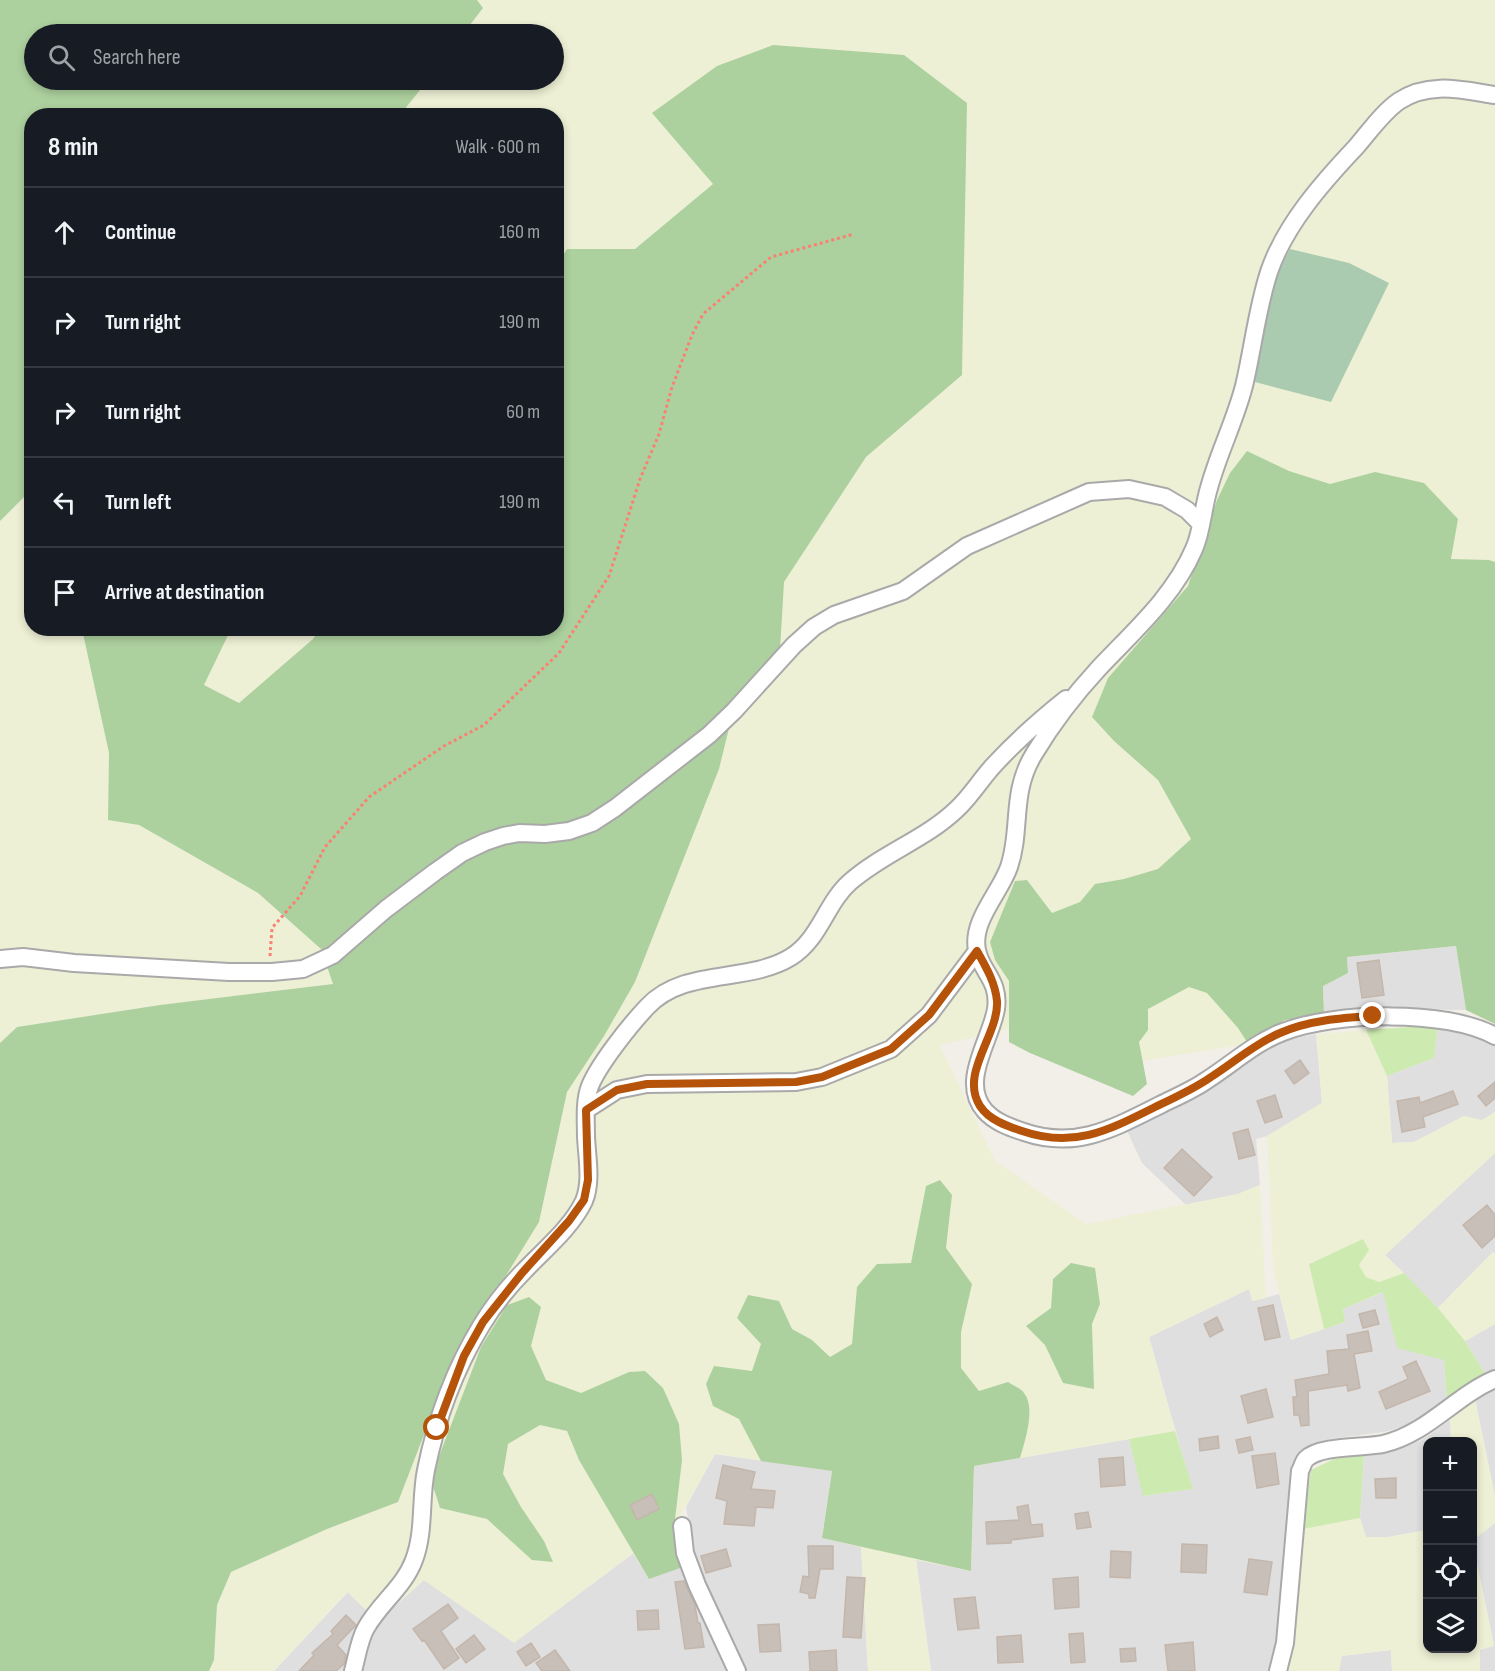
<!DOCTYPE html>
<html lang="en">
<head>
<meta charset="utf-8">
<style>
  :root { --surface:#171b24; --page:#20242c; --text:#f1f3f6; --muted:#9ea1a6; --line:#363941 }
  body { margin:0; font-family:"Sofia Sans Condensed",sans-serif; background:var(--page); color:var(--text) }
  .controls { position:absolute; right:18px; bottom:18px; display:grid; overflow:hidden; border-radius:12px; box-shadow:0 3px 9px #0003 }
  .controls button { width:54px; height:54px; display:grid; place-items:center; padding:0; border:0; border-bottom:2px solid var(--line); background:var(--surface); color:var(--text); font:30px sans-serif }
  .stop { position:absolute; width:18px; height:18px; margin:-14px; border:4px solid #b45309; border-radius:50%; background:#fff }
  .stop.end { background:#b45309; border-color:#fff; box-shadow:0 2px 6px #0008 }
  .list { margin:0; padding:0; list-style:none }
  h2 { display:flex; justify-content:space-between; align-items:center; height:78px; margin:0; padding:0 24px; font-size:26px }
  h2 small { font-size:20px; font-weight:400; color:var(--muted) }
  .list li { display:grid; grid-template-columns:39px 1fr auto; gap:18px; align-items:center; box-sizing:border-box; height:90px; padding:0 24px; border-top:2px solid var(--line) }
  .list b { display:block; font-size:22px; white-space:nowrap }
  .list em { font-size:20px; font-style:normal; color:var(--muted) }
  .icon { flex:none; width:33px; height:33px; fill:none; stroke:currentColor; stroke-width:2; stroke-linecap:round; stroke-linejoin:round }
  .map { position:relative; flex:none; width:1495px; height:1671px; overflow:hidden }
  .search { position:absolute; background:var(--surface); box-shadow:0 3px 9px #0003; left:24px; top:24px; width:540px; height:66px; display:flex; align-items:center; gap:15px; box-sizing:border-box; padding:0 21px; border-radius:33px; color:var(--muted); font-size:22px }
  .panel { position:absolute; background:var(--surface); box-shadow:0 3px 9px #0003; left:24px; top:108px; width:540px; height:528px; border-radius:24px }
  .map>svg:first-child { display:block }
  .residential { fill:#e0dfdf }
  .farmland { fill:#eef0d5 }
  .grass { fill:#cdebb0 }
  .forest { fill:#add19e }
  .cemetery { fill:#aacbaf }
  .building { fill:#c7bfb8; stroke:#c4b6ab; stroke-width:1.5 }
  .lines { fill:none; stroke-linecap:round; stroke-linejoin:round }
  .minor-casing { stroke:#a9a9a9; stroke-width:20 }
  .path { stroke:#fa8072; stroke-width:3; stroke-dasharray:3 3; stroke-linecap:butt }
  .minor { stroke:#fff; stroke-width:16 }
  .route { stroke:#b45309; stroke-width:8 }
</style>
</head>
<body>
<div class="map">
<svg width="1495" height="1671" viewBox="0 0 1495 1671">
  <rect width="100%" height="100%" fill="#f2efe9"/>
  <path class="residential" d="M1457 946 1466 1010 1357 1009 1324 1015 1323 985 1348 973 1347 957Z
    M1438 1027 1473 1034 1495 1045V1112L1482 1121 1464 1116 1414 1142 1392 1143 1387 1076 1434 1058Z
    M1316 1034 1322 1103 1267 1136 1256 1139 1260 1185 1238 1194 1186 1205 1142 1163 1127 1131 1215 1082 1276 1042Z
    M1495 1153V1254L1493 1252 1438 1308 1385 1255Z
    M1249 1289 1253 1301 1279 1294 1291 1340 1345 1322 1343 1309 1384 1292 1444 1360 1447 1402 1414 1423 1384 1432 1329 1439 1315 1443 1302 1451 1294 1464 1278 1648 1269 1671H931L916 1559 971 1571 974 1466 1129 1439 1144 1496 1192 1489 1149 1337Z
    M1495 1324V1372L1486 1375 1465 1341Z
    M1495 1387V1496L1475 1399Z
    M1450 1420 1451 1441 1428 1442 1427 1530 1388 1537H1366L1360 1518 1364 1455 1402 1447 1422 1440Z
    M715 1454 832 1471 822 1537 861 1546 868 1671H745L729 1634 707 1588 693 1548 686 1507Z
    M1495 1523V1671H1480V1650L1494 1645 1472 1540Z
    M634 1553 683 1567 732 1671H359L363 1652 378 1621 424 1580 514 1642Z
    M348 1592 368 1612 348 1671H274Z
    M1391 1650 1392 1671H1339L1341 1656Z"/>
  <path class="farmland" d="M477 0H1495V1024L1466 1010 1456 946 1347 957 1348 973 1323 986 1324 1015 1236 1046 1090 1069 1062 1017 940 1045 995 1161 1087 1224 1238 1194 1260 1185 1266 1298 1252 1301 1249 1289 1149 1337 1175 1431 974 1466 971 1571 916 1560 931 1671H868L861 1547 822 1538 832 1471 715 1454 674 1527 649 1579 633 1553 514 1643 424 1580 378 1621 347 1592 274 1671H209L214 1660 217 1605 231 1572 327 1529 398 1502 451 1365 539 1222 567 1092 604 1036 635 982 719 769 736 700 779 667 783 582 866 457 962 375 713 184 635 249H567L557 265 556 116 400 115 428 80H554V34H463L483 9Z
    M24 497 31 504 32 628 82 629 109 753 108 820 139 825 258 893 321 949 333 984 160 1005 17 1027 0 1043V521Z
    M231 629H320L313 639 239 703 204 686Z
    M1366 1030 1387 1076 1392 1143 1414 1142 1464 1116 1482 1120 1495 1112V1153L1385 1255 1404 1273 1379 1282 1366 1277 1359 1265 1363 1240 1309 1263 1324 1329 1291 1340 1273 1269 1267 1136 1322 1103 1317 1034Z
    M1493 1252 1495 1255V1324L1465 1341 1438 1308Z
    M1475 1399 1495 1496V1523L1473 1540 1472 1442 1451 1441 1450 1420Z
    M1360 1518 1366 1537H1388L1427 1530 1428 1648H1472L1473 1546 1494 1646 1480 1650V1671H1392L1391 1650 1342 1656 1339 1671H1285L1303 1529Z"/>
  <path class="grass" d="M1424 1026 1438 1027 1434 1058 1387 1076 1366 1030Z
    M1363 1239 1369 1250 1359 1265 1366 1277 1379 1282 1404 1273 1438 1308 1465 1341 1486 1375 1447 1402 1444 1360 1397 1348 1383 1292 1343 1309 1345 1322 1324 1329 1309 1264Z
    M1175 1431 1193 1489 1143 1496 1129 1439Z
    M1364 1455 1360 1518 1303 1529 1311 1470 1334 1459Z"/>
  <path class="forest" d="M0 0H477L483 8 463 34H34V80H428L400 115 32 116 31 504 24 497 0 521Z
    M773 45 904 55 967 103 962 375 866 457 784 582 779 667 736 700 719 769 635 982 604 1036 567 1092 539 1222 451 1365 398 1502 327 1529 231 1572 217 1605 214 1660 209 1671H0V1043L17 1027 160 1005 333 984 321 949 258 893 139 825 108 820 109 753 82 629H231L204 685 239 703 313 639 320 629 556 628 557 265 567 249H635L713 184 652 113 717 66Z
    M1247 451 1289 471 1330 484 1375 472 1424 483 1458 519 1451 559 1489 560 1495 562V1024L1466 1010 1456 946 1347 957 1348 973 1323 986 1324 1015 1285 1020 1247 1042 1238 1028 1207 993 1189 987 1148 1009V1030L1139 1042 1147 1084 1133 1096 1030 1053 1009 1042V981L995 960 990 942 1015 881 1027 880 1052 913 1080 902 1095 884 1124 879 1158 869 1191 839 1158 780 1114 741 1092 717 1108 678 1188 586 1217 500 1230 473Z
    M940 1180 952 1195 946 1248 972 1284 961 1332V1368L979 1391 1008 1382C1012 1385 1021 1388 1024 1393 1036 1408 1025 1441 1020 1458L974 1466 971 1571 822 1538 832 1471 761 1461 739 1419 713 1406 706 1384 714 1366 752 1371 761 1344 737 1318 748 1295 779 1301 792 1329 812 1340 830 1357 852 1344 857 1287 877 1264 911 1263 926 1186Z
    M1071 1263 1095 1268 1100 1304 1092 1324 1094 1389 1063 1383 1045 1345 1026 1326 1051 1308 1053 1279Z
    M529 1297 541 1307 531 1346 546 1380 581 1393 629 1372 645 1371 663 1388 679 1424 682 1460 674 1528 683 1567 649 1579 579 1460 567 1431 540 1425 508 1444 503 1474 521 1507 544 1541 553 1562 532 1560 487 1519 440 1508 433 1486 436 1464 481 1347 507 1305Z"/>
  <path class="cemetery" d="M1290 249 1349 263 1389 283 1331 402 1255 382 1273 281Z"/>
  <path class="building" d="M1379 960 1384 995 1362 998 1357 963Z
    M1300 1060 1309 1073 1294 1084 1285 1071Z
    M1495 1082V1098L1486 1106 1478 1096Z
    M1453 1091 1458 1104 1423 1117 1425 1127 1402 1132 1397 1101 1419 1097 1420 1103Z
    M1275 1095 1282 1117 1265 1123 1257 1101Z
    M1248 1129 1255 1155 1239 1159 1233 1133Z
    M1182 1149 1212 1177 1194 1196 1164 1168Z
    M1487 1205 1495 1215V1236L1482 1248 1463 1225Z
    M1273 1305 1280 1337 1265 1340 1258 1308Z
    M1375 1310 1379 1324 1363 1328 1359 1314Z
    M1217 1317 1223 1330 1210 1337 1204 1324Z
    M1368 1331 1372 1351 1354 1354 1360 1388 1348 1391 1347 1385 1308 1391 1309 1425 1301 1426 1299 1415H1294L1293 1397H1297L1295 1380 1329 1374 1327 1351 1349 1349 1347 1335Z
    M1416 1361 1430 1391 1386 1409 1379 1392 1408 1379 1403 1367Z
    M1266 1389 1273 1417 1248 1423 1241 1396Z
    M1218 1436 1219 1448 1200 1451 1199 1439Z
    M1250 1437 1253 1450 1239 1453 1236 1440Z
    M1275 1453 1279 1484 1257 1488 1252 1456Z
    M1123 1457 1125 1485 1101 1487 1099 1459Z
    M723 1465 755 1472 751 1489 775 1491 773 1508 756 1507 754 1526 724 1524 727 1501 716 1498Z
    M1396 1478V1498H1376L1375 1479Z
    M652 1494 659 1509 637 1520 630 1505Z
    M1028 1505 1031 1525 1042 1524 1043 1536 1011 1540V1543L987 1544 986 1522 1019 1520 1017 1507Z
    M1088 1512 1091 1527 1077 1529 1075 1514Z
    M1182 1544 1207 1545 1206 1573 1181 1572Z
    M808 1546H833V1569H820L815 1598H809V1594L800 1592 803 1576 809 1577Z
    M726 1549 731 1566 706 1573 701 1556Z
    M1111 1551 1131 1552 1130 1578 1110 1577Z
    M1249 1559 1272 1562 1267 1595 1244 1592Z
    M847 1577 865 1578 861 1638 843 1637Z
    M1078 1577 1079 1607 1055 1609 1053 1579Z
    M684 1581 695 1606 698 1623H700L704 1647 685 1649 675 1582Z
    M975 1597 979 1628 958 1630 954 1599Z
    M448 1604 458 1618 441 1631 459 1658 444 1669 424 1640 422 1641 413 1629Z
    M658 1610 659 1629 638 1630 637 1611Z
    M346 1615 356 1625 337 1645 346 1655 344 1664 336 1671H299L314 1655 312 1653 333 1634 331 1631Z
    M779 1624 781 1651 760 1652 758 1625Z
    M1083 1633 1085 1662 1071 1663 1069 1634Z
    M474 1635 485 1649 466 1663 456 1649Z
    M1021 1635 1023 1662 998 1663 997 1637Z
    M1193 1642 1195 1671H1168L1165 1645Z
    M531 1643 540 1657 526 1666 517 1652Z
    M1135 1648 1136 1661 1121 1662 1120 1649Z
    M555 1650 570 1671H542L536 1663Z
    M836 1650 837 1671H810L809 1652Z"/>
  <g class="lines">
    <g class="minor-casing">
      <path id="minor" d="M1495 95C1462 90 1429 81 1399 101 1383 112 1369 132 1356 147 1322 183 1285 225 1269 272 1257 309 1253 348 1244 386 1235 421 1218 454 1209 488 1203 507 1202 532 1194 549 1174 596 1133 632 1099 668 1075 694 1052 724 1034 754 1010 793 1022 829 1009 867 1000 893 971 921 977 950 981 972 1000 980 996 1009 991 1040 959 1082 985 1111 995 1122 1009 1127 1024 1132 1076 1150 1114 1128 1160 1105 1176 1097 1193 1090 1207 1080 1232 1064 1256 1042 1283 1032 1335 1012 1446 1009 1495 1036
        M0 959 23 957 74 963 229 972H272L303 969 333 955 386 909 435 872 462 853 485 842 503 836 519 833 545 834 569 831 592 823 615 808 709 735 734 711 794 645 814 627 834 615 903 591 967 546 1089 492 1129 489 1165 497 1187 510 1200 523
        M586 1110 617 1090 647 1084 796 1082 822 1077 891 1049 929 1015 977 951
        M682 1526 685 1553 697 1585 737 1671
        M353 1671C357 1657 359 1640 366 1628 380 1603 404 1587 414 1560 425 1531 420 1499 426 1470 436 1421 455 1369 481 1326 493 1306 509 1286 525 1270 545 1249 571 1228 584 1201 592 1182 587 1157 586 1137 586 1121 584 1101 590 1086 599 1064 630 1025 647 1007 684 967 747 984 791 957 820 939 826 903 850 882 883 853 926 839 957 809 971 796 981 779 994 765 1016 741 1041 719 1066 699
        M1278 1671 1285 1643 1300 1471C1302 1468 1303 1462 1306 1459 1320 1445 1364 1448 1383 1444 1427 1434 1455 1396 1495 1379"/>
    </g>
    <path class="path" d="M270 956 272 928 300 896 325 847 369 797 444 746 484 725 559 653 609 576 640 479 659 434 672 387 692 335 703 314 771 257 854 234"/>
    <use href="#minor" class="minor"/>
  </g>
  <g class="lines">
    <path class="route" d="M437 1428 464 1356 483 1322 522 1273 569 1221 584 1200 588 1180 586 1110 617 1090 647 1084 796 1082 822 1077 891 1049 929 1015 977 951C986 967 995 982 997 1001 999 1035 959 1073 980 1106 989 1120 1007 1126 1022 1131 1074 1149 1109 1130 1155 1107 1174 1098 1194 1089 1211 1077 1233 1063 1256 1043 1280 1033 1309 1020 1342 1018 1373 1016"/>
  </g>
</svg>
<div class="controls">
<button>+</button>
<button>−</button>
<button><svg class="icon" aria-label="locate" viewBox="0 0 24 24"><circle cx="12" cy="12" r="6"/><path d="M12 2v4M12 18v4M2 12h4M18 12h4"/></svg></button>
<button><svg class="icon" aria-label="layers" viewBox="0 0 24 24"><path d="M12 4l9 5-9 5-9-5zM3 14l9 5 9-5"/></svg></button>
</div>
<div class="stop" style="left:437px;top:1428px"></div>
<div class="stop end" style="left:1373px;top:1016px"></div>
<div class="search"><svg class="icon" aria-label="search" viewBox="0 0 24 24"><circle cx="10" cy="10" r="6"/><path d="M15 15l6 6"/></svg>Search here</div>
<section class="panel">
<h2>8 min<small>Walk · 600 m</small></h2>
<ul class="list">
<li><svg class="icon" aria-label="ahead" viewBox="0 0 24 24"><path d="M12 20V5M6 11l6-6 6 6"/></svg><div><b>Continue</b></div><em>160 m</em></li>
<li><svg class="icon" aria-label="right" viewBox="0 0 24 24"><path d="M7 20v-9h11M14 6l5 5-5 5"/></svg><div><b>Turn right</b></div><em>190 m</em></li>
<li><svg class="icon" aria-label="right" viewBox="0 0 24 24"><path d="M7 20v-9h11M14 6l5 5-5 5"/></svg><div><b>Turn right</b></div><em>60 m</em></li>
<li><svg class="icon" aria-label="left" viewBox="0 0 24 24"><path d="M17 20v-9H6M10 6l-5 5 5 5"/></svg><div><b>Turn left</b></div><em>190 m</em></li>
<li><svg class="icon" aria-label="arrive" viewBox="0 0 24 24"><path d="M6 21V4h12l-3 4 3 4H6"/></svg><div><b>Arrive at destination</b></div></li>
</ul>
</section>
</div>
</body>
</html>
